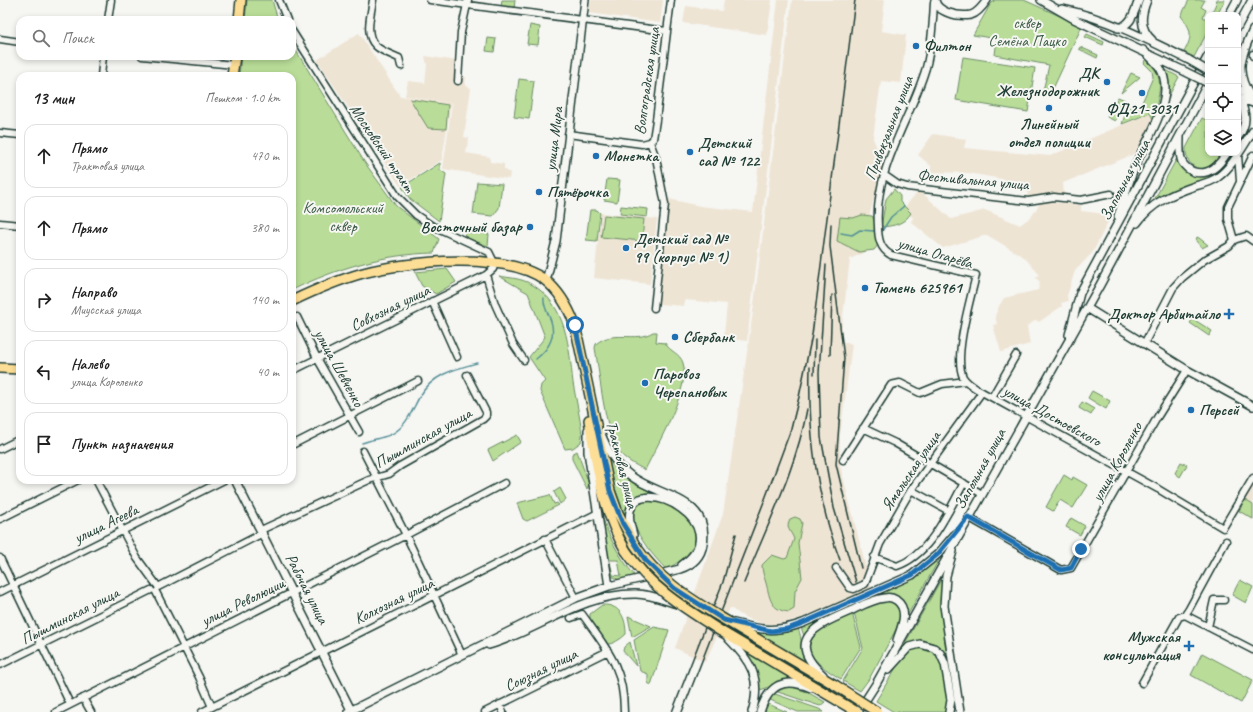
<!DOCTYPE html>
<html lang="ru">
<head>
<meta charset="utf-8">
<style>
  :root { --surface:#fff; --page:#f2f2f2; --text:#222; --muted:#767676; --line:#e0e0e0 }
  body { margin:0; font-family:Caveat,sans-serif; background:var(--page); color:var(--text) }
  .controls { position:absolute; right:12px; top:12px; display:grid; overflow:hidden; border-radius:8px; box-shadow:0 2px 6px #0003 }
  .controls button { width:36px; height:36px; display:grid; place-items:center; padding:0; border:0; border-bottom:1px solid var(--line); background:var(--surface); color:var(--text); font:20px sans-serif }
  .stop { position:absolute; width:12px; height:12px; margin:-9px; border:3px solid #1f6fb2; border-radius:50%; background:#fff }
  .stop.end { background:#1f6fb2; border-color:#fff; box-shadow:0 1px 4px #0008 }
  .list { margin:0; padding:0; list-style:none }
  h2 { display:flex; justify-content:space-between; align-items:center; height:52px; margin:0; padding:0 16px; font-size:17px }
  h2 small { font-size:13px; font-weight:400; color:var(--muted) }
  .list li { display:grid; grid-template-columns:26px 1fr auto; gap:12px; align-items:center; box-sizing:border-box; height:64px; margin:0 8px 8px; padding:0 8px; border:1px solid var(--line); border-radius:12px }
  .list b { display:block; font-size:15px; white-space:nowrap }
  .list p { margin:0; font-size:13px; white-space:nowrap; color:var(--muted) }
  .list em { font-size:13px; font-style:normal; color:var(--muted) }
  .icon { flex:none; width:22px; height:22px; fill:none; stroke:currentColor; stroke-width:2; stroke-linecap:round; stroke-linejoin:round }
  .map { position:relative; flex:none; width:1253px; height:712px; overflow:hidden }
  .search { position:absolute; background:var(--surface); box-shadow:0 2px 6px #0003; left:16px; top:16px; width:280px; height:44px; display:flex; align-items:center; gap:10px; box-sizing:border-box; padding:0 14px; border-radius:12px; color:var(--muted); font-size:15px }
  .panel { position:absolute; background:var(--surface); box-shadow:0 2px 6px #0003; left:16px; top:72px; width:280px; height:412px; border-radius:12px }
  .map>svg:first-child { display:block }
  .built { fill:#eee4d4 }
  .green { fill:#b9dd98; stroke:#6c8d66 }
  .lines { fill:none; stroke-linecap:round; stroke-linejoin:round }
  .stream { stroke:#579099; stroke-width:1.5 }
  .minor-casing { stroke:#1f3d34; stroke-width:9 }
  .tertiary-casing { stroke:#1f3d34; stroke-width:10 }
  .primary-casing { stroke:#1f3d34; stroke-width:12 }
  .minor { stroke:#f6f6f2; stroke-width:6 }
  .tertiary { stroke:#f6f6f2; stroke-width:7 }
  .primary { stroke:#fdde96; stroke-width:9 }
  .rail { stroke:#1f3d34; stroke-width:1.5 }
  .tertiary-bridge-casing { stroke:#1f3d34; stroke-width:10; stroke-linecap:butt }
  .primary-bridge-casing { stroke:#1f3d34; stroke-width:12; stroke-linecap:butt }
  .tertiary-bridge { stroke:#f6f6f2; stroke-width:7 }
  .primary-bridge { stroke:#fdde96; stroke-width:9 }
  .route { stroke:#1f6fb2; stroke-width:5 }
  .poi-dot { fill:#1f6fb2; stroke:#f6f6f2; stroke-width:1.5 }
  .labels { text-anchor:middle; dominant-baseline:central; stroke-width:4; stroke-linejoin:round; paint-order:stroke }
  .park-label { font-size:16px; fill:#3e5d48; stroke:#f6f6f2 }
  .poi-label { font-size:16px; font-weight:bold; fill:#1f3d34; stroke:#f6f6f2; text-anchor:start }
  .street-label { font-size:16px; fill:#1f3d34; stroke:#f6f6f2 }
</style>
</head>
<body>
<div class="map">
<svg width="1253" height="712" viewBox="0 0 1253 712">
  <rect width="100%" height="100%" fill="#f6f6f2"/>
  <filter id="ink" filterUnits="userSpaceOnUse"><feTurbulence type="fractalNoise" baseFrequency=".025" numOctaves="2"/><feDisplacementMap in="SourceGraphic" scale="8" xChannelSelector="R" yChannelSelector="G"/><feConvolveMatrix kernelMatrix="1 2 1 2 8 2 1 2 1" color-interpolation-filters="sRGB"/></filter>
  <g filter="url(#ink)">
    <path class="built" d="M591 0H663L660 23 589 13Z
      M724 0H772L767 35 683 23 686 6 722 11Z
      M778 0H789L747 341 725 338 724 335 727 304 685 300 684 306 658 304 669 199 700 206 753 212Z
      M792 0H885L881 31 906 35 901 83 881 81 873 138 883 164 869 217 874 248 850 259 840 341 852 344 840 436V465L871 587 870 589 801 618 779 624H764L746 618 730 608 705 662 675 648 723 514 753 312Z
      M359 33 400 96 451 103 442 160 400 186 317 60Z
      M425 56 457 61 455 75 466 77 465 85 471 88 464 137 469 138 466 153 490 157V162L504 164V169L510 173 509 179 443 169 452 103 405 96 408 81 425 83 427 65Z
      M1150 113 1153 119 1138 148 1132 155 1063 183 1064 195 1028 196 1025 183 968 173 931 172V166L918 155 933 134 966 139 964 148 1050 156Z
      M919 190 951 219 985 210 1020 225 1032 216 1041 201 1081 205V211L1105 214 1108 222 1093 252 1075 271 1067 296 1068 301 1061 303 1062 306 1039 322 1036 320 1027 326 1030 344 1001 352 993 325 997 324 995 316 999 306 1004 298 1038 290 1040 282 1036 278 1039 274 1024 257 987 235 943 248 911 222 913 218 904 208Z
      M601 213 657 219 650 284 594 278Z
      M1253 485V520L1238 511Z"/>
    <path class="green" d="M247 0H272L278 20H245Z
      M502 0H515L514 9 501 7Z
      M995 0H1024L1082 26 1051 93 1043 91 1049 65 995 55 997 39 973 35 990 5Z
      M1189 0H1205L1201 7 1206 10 1203 17 1208 20V31L1194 57 1184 52C1193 36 1192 30 1181 16Z
      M1215 0H1225L1217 15H1211L1217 1Z
      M530 25 540 27 538 45 527 44Z
      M1087 34 1104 42 1103 45 1085 37Z
      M488 38 496 39 494 52 486 51Z
      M292 44 365 163 396 206 439 239 434 253C384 254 337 268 292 290V76H239L241 56H292Z
      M1080 47 1098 55 1097 58 1079 49Z
      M963 57 1035 68 1028 112 956 100Z
      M1145 60C1168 75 1158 97 1153 119L1150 113 1122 124 1125 115 1132 104 1141 105 1153 77 1152 71 1144 63Z
      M1164 69 1179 77 1165 103Z
      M1131 73 1140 77 1121 93Z
      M519 79 534 81 529 119 514 117Z
      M1118 97 1125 100 1126 102 1115 121 1107 117Z
      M410 99 448 105 446 129 428 128Z
      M1202 118 1208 121V153H1221C1218 158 1214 164 1208 167 1194 173 1185 160 1186 148Z
      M1177 158 1202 176 1211 174 1223 165 1225 167C1209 185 1174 187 1153 202Z
      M440 163V170L446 174 439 221 410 199 402 187Z
      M607 179 620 180 617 202 604 200Z
      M477 182 502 184 499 208 493 216 473 214Z
      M894 189 900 196V202L911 213C904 224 894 226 881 227L886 199Z
      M621 206 648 209 647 217 620 214Z
      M590 210H597L600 213 597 241 586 240Z
      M604 215 644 219 642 241 601 237Z
      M862 215 872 216 875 222 878 245 874 250 859 252 837 241 840 217 853 218Z
      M465 232 489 234 488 246 464 237Z
      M1197 237 1199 238 1208 245 1202 248 1196 241Z
      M447 269 456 282 436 294 422 286 415 272Z
      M499 276C509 278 521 278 531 284 567 304 569 348 573 383 576 400 580 417 582 434L581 442 573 448 565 449 540 391 541 385 545 381 529 357 545 337 528 293Z
      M1193 319 1212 331 1209 336 1190 323Z
      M653 332H657L656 342 665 343C670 352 680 353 683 363 691 388 656 447 645 470 636 465 623 459 618 450 604 428 600 375 595 348L596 344C613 329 635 343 653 332Z
      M1092 391 1110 401 1106 409 1088 398Z
      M1082 402 1094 409 1091 415 1079 408Z
      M517 435 521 442 493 461 488 450Z
      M577 451 589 484 587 489 572 459V454Z
      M608 456 613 463 654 492C637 496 628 494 625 517L614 485Z
      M1181 462 1187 465 1180 477 1175 473Z
      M1064 475 1072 480 1073 477 1087 485 1073 508 1060 500 1053 511 1046 507Z
      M560 488 566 499 560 504 554 492Z
      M550 495 554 504 557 503 559 505 527 521 523 519 517 503Z
      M647 499C656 502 666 503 674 508 709 527 697 555 666 569 651 554 613 511 647 499Z
      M1245 500 1253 505V519L1239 511Z
      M600 509C607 534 618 556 635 576L619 580 610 575 607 563 610 562 613 575 621 576 618 560H607Z
      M795 517 800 519 802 523 798 543 802 578 795 591 794 609 789 612C770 610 770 598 766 583 764 576 762 572 762 565L772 555 784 559 787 558 794 539C791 531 785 528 790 519Z
      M1071 518 1085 526 1080 535 1066 527Z
      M941 556 907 616 900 599 860 603 910 580Z
      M943 576 941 609 948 663C938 637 926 639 903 647Z
      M1240 580 1253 587 1246 603 1232 595Z
      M887 600C898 603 902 610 900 622L869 679 860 691 843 681 863 648 854 612 879 602Z
      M602 605C620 604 626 618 626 634 621 639 612 645 606 644L590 618V614Z
      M852 613 861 647 841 679C825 669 795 652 816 631 823 624 843 618 852 613Z
      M628 616 651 626 632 637Z
      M822 619 812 626 804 636 801 627Z
      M654 627 669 630 651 685 648 683V674L640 671 634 640Z
      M798 628C803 640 800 650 805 661L756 633 776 634Z
      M630 642 636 666 623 651 624 647Z
      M919 647C930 649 936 651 941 661L948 700 946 712H894L876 701 903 656 909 651Z
      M746 652 792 679C779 679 771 688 759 690L755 667Z
      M1202 653 1253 680 1241 703 1191 675Z
      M789 686 807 692 825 702 820 706 775 691Z
      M772 693 819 709 824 712H798L768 699Z
      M766 703 787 712H763Z"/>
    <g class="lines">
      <path class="stream" d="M882 231 891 217 904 206
        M841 233 852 235 860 230 874 231
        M536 359C551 347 557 334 549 316 546 310 543 304 544 298
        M362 443C374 438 390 438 399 429 409 421 414 406 420 396 433 374 455 369 477 363"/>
      <g class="minor-casing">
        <path id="minor" d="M279 0 287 20
          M373 0C371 14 364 35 376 46 381 51 392 55 399 58L401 66
          M430 0 666 31
          M934 2C933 23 931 55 924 74 907 125 874 171 878 226 878 238 880 249 891 255L976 275C971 298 953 356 963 377 967 384 975 388 982 392L1158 489 1223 528 1253 478
          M108 20 111 0
          M292 31 397 196 416 215 431 225 489 252 495 264 493 269 486 275 292 371
          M0 39 20 42
          M1253 54V56
          M142 56 234 65
          M101 76 103 56
          M458 81 461 32 468 0
          M0 133 20 135
          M568 134 642 144 650 142
          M650 142 656 158 665 204 654 308
          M650 142 653 139 656 120 671 0
          M1238 155 1240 181
          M884 175 897 184 907 187 1028 201 1054 197 1081 200 1111 194
          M0 223 20 225
          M1234 240 1228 219V207L1253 155
          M1234 240 1246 236 1253 241
          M486 275 495 304 513 344 524 360
          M432 301 457 357
          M297 317 317 358 359 432
          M1144 344 1173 288 1182 278 1204 260 1229 246 1234 240
          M992 397 1016 355
          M863 428 895 443 982 494
          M292 445 418 381
          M0 449 20 439
          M363 451 406 535 462 655
          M843 460 891 385 900 383 920 393 942 384 966 381
          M96 480 137 558 156 584
          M911 490 949 511
          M968 517 1061 570 1071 568 1158 416 1187 370
          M0 519 78 480
          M261 530 369 480 389 474 400 466 483 419 486 416V412L467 375
          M545 539 576 598
          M874 557 897 566C931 554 947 513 964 483
          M0 558 70 704
          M836 568 850 588 854 589 865 584 880 544 911 490 982 392
          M158 587 263 533
          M0 592 224 480
          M156 592 199 677 212 707
          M1185 615 1253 650
          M571 618 582 614C607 649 624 667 624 712
          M1208 627 1214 600H1224
          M0 665 151 590
          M1142 683 1179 617 1185 615 1189 609 1226 541
          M83 698 91 712
          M500 704 503 712
          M56 712 406 535 505 483
          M202 712 598 513
          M485 712 608 651"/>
      </g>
      <g class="tertiary-casing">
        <path id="tertiary" d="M935 0C937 13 959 17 971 15 978 13 983 6 987 0
          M1041 0 1074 19 1182 70
          M1147 0C1141 15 1139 28 1152 40
          M1062 9C1106 18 1149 40 1189 60
          M1229 15 1237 0
          M1238 26 1252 0
          M1118 28C1132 25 1134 12 1139 0
          M1238 89 1248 95
          M1251 97C1234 72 1241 55 1253 30
          M1238 98 1253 103
          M1180 137C1180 145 1179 155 1182 162 1185 167 1189 170 1194 172 1210 176 1219 165 1227 153
          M1238 137C1248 123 1246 114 1240 99
          M1118 216C1124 199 1129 181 1136 164 1147 138 1177 97 1160 68 1156 62 1149 56 1143 50
          M1137 223C1152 202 1172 194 1195 186 1203 184 1212 182 1218 177 1233 166 1243 146 1253 131
          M546 281 556 241 585 0
          M1087 308 1187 370 1253 406
          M1069 335 1080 293 1208 56
          M588 430V452L609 586
          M235 480 351 710
          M633 535C631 528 628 519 630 511 639 472 739 525 682 565
          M953 551 946 576 944 606 960 712
          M734 623C761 630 776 633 803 623L912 575 938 554 956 533
          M728 638C751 661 762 679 752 712
          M489 645C538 631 582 593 636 594 650 594 664 600 677 604
          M888 670 909 647 920 644 934 648 940 653 945 664 951 700 949 712
          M823 675C783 639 818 625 850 611 861 606 873 599 885 598 889 597 893 598 896 600 910 610 901 628 897 640
          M348 712 576 598 609 586 680 569C692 565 701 557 703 544 711 497 658 497 631 476 616 465 608 451 601 434
          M760 712C769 684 784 677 811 688
          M858 712 876 684 1100 285 1208 83"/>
      </g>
      <g class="primary-casing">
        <path id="primary" d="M239 20 241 0
          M232 76 235 56
          M292 301C315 290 338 280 363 273 408 261 506 251 545 280 559 291 569 309 575 325L610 491 618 513 635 545
          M0 368 20 369
          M589 420C597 466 602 511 626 551
          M720 617 835 685
          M719 630 857 712"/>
      </g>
      <use href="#minor" class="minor"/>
      <use href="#tertiary" class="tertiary"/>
      <use href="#primary" class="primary"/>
      <path class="rail" d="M831 224 830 246 844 358 836 464 861 568
        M826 265 819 373 821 437 834 508 856 582
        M830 355 832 295
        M810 367C808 432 817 499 840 560
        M814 374 815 340
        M744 583C766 528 797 467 807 409
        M672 712 723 582 736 534
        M682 712 765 499 791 429 799 397 812 335 855 0"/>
      <g class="tertiary-bridge-casing">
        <path id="tertiary-bridge" d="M1189 60 1208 71
          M1182 70 1208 83"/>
      </g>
      <g class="primary-bridge-casing">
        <path id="primary-bridge" d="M635 545C657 578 687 597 720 617
          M626 551C651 588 681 606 719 630
          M835 685 877 712"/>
      </g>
      <use href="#tertiary-bridge" class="tertiary-bridge"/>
      <use href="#primary-bridge" class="primary-bridge"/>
    </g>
  </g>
  <g class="lines" filter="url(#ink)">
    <path class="route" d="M575 325 610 491 623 524 646 561 674 588 724 620 771 631 787 629 803 623 912 575 938 554 968 517 1061 570 1071 568 1081 549"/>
  </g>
  <g class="poi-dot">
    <circle cx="916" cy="46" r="4"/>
    <circle cx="1107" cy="82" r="4"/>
    <circle cx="1142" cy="93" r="4"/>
    <circle cx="1049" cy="108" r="4"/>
    <circle cx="690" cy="152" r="4"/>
    <circle cx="596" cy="156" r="4"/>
    <circle cx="539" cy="192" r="4"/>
    <circle cx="530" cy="227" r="4"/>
    <circle cx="626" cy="248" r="4"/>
    <circle cx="865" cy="288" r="4"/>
    <path d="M1227 308h4v4h4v4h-4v4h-4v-4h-4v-4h4z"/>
    <circle cx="675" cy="337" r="4"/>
    <circle cx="645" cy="383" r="4"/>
    <circle cx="1191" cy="410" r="4"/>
    <path d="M1187 640h4v4h4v4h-4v4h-4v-4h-4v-4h4z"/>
  </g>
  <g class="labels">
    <g class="park-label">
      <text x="1027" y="23">сквер<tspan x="1027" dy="18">Семёна Пацко</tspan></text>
      <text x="343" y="208">Комсомольский<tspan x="343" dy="18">сквер</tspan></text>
    </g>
    <g class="poi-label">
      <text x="924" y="46">Филтон</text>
      <text x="1099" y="73" text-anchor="end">ДК<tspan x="1099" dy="18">Железнодорожник</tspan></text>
      <text x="1142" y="109" text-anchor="middle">ФД21-3031</text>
      <text x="1049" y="124" text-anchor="middle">Линейный<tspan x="1049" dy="18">отдел полиции</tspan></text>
      <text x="698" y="143">Детский<tspan x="698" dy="18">сад № 122</tspan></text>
      <text x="604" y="156">Монетка</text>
      <text x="547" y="192">Пятёрочка</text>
      <text x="522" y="227" text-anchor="end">Восточный базар</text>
      <text x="634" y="239">Детский сад №<tspan x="634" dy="18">99 (корпус № 1)</tspan></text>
      <text x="873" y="288">Тюмень 625961</text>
      <text x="1220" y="314" text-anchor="end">Доктор Арбитайло</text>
      <text x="683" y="337">Сбербанк</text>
      <text x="653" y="374">Паровоз<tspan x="653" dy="18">Черепановых</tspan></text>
      <text x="1199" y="410">Персей</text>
      <text x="1180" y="637" text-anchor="end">Мужская<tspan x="1180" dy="18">консультация</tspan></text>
    </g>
    <g class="street-label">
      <text transform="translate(647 81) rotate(-82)">Волгоградская улица</text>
      <text transform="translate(889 128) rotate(-69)">Привокзальная улица</text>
      <text transform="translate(554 139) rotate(-83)">улица Мира</text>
      <text transform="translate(382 148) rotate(56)">Московский тракт</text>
      <text transform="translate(973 180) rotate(5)">Фестивальная улица</text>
      <text transform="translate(1125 180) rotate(-62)">Запольная улица</text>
      <text transform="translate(935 253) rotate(16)">улица Огарёва</text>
      <text transform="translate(390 308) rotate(-26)">Совхозная улица</text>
      <text transform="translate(339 368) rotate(61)">улица Шевченко</text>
      <text transform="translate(1052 416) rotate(29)">улица Достоевского</text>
      <text transform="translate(423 438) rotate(-29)">Пышминская улица</text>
      <text transform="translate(1117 462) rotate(-61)">улица Короленко</text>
      <text transform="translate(622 465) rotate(76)">Трактовая улица</text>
      <text transform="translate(980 469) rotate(-61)">Запольная улица</text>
      <text transform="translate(911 471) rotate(-56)">Ямальская улица</text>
      <text transform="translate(106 524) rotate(-26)">улица Агеева</text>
      <text transform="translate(307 589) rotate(63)">Рабочая улица</text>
      <text transform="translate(394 601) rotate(-26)">Колхозная улица</text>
      <text transform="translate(243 602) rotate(-26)">улица Революции</text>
      <text transform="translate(70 616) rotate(-27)">Пышминская улица</text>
      <text transform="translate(541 670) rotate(-26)">Союзная улица</text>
    </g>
  </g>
</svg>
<div class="controls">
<button>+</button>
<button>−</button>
<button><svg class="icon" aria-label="locate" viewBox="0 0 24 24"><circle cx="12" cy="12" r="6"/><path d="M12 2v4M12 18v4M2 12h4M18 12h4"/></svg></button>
<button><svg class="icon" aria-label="layers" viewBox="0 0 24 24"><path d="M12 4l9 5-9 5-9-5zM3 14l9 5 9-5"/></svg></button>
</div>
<div class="stop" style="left:575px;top:325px"></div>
<div class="stop end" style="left:1081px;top:549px"></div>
<div class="search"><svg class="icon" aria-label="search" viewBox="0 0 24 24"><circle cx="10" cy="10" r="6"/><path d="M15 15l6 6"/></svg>Поиск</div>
<section class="panel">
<h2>13 мин<small>Пешком · 1.0 km</small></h2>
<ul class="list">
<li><svg class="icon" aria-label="ahead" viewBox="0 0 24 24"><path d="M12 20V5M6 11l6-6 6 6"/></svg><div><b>Прямо</b><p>Трактовая улица</p></div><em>470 m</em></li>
<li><svg class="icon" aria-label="ahead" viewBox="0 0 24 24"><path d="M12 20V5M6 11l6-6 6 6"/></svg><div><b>Прямо</b></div><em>380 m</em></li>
<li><svg class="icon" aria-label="right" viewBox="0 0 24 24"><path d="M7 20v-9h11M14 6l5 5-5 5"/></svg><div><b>Направо</b><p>Миусская улица</p></div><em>140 m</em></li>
<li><svg class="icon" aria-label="left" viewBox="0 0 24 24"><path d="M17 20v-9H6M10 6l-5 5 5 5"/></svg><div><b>Налево</b><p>улица Короленко</p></div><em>40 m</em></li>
<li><svg class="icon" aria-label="arrive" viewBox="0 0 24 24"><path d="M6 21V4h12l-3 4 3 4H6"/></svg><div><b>Пункт назначения</b></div></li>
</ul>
</section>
</div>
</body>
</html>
